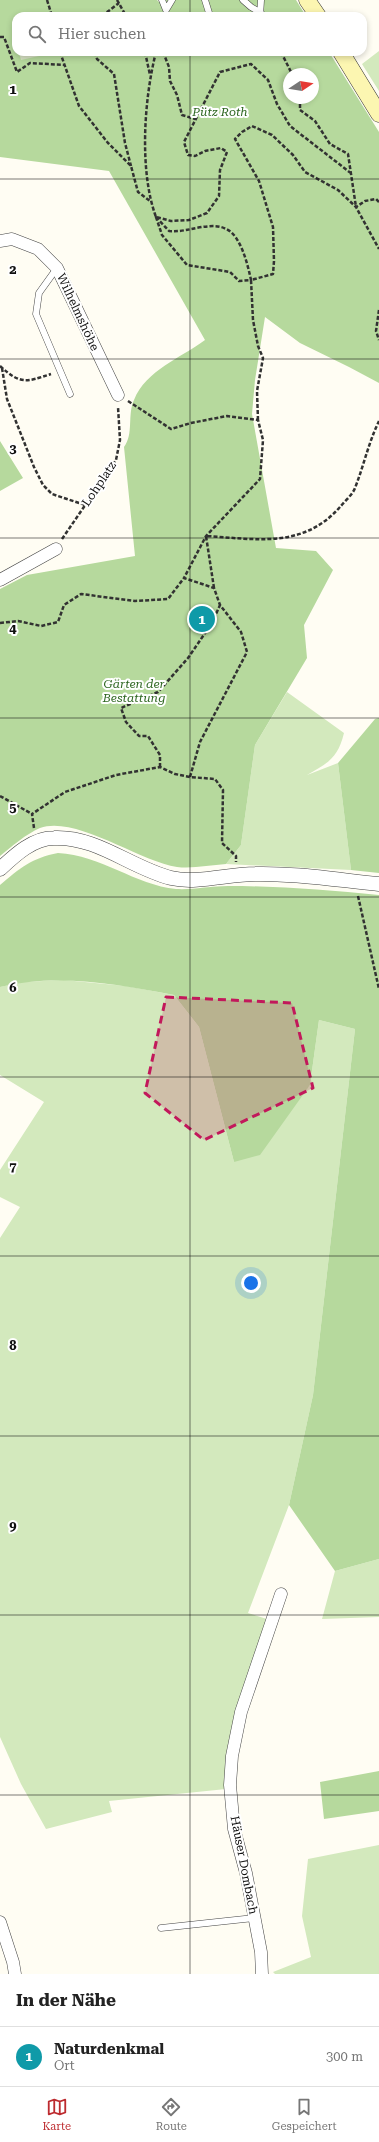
<!DOCTYPE html>
<html lang="de">
<head>
<meta charset="utf-8">
<style>
  :root { --surface:#fff; --page:#f2f2f2; --text:#222; --muted:#767676; --line:#e0e0e0; --accent:#bd2b2f }
  body { margin:0; font-family:"Roboto Serif",serif; background:var(--page); color:var(--text) }
  .compass { position:absolute; left:283px; top:68px; width:36px; height:36px; border-radius:50%; background:var(--surface); box-shadow:0 2px 6px #0003; rotate:78deg }
  .you { position:absolute; left:251px; top:1283px; width:14px; height:14px; margin:-10px; border:3px solid #fff; border-radius:50%; background:#1a73e8; box-shadow:0 0 0 6px #1a73e833 }
  .badge { display:grid; place-items:center; width:26px; height:26px; border-radius:50%; background:var(--accent); color:#fff; font-size:13px; font-weight:700 }
  .pin { position:absolute; translate:-50% -50%; border:2px solid #fff; box-shadow:0 1px 4px #0006 }
  .list { margin:0; padding:0; list-style:none }
  h2 { display:flex; justify-content:space-between; align-items:center; height:52px; margin:0; padding:0 16px; font-size:17px }
  h2 small { font-size:13px; font-weight:400; color:var(--muted) }
  .list li { display:grid; grid-template-columns:26px 1fr auto; gap:12px; align-items:center; box-sizing:border-box; height:60px; padding:0 16px; border-top:1px solid var(--line) }
  .list b { display:block; font-size:15px; white-space:nowrap }
  .list p { margin:0; font-size:13px; white-space:nowrap; color:var(--muted) }
  .list em { font-size:13px; font-style:normal; color:var(--muted) }
  .icon { flex:none; width:22px; height:22px; fill:none; stroke:currentColor; stroke-width:2; stroke-linecap:round; stroke-linejoin:round }
  .map { position:relative; flex:none; width:379px; height:1974px; overflow:hidden }
  .search { position:absolute; background:var(--surface); box-shadow:0 2px 6px #0003; left:12px; right:12px; top:12px; height:44px; display:flex; align-items:center; gap:10px; box-sizing:border-box; padding:0 14px; border-radius:12px; color:var(--muted); font-size:15px }
  .sheet { height:112px; background:var(--surface) }
  nav { display:flex; justify-content:space-around; align-items:center; box-sizing:border-box; height:56px; border-top:1px solid var(--line); background:var(--surface); font-size:11px; color:var(--muted) }
  nav a { display:grid; justify-items:center; gap:2px }
  nav .on { color:var(--accent) }
  .map>svg:first-child { display:block }
  .green { fill:#d3e9bd }
  .forest { fill:#b6d99d; fill-rule:evenodd }
  .cemetery { fill:#d7e1c4 }
  .lines { fill:none; stroke-linecap:round; stroke-linejoin:round }
  .service-casing { stroke:#434343; stroke-width:7 }
  .minor-casing { stroke:#434343; stroke-width:13 }
  .tertiary-casing { stroke:#434343; stroke-width:15 }
  .secondary-casing { stroke:#323232; stroke-width:17 }
  .path { stroke:#323232; stroke-width:2.5; stroke-dasharray:4 2; stroke-linecap:butt }
  .service { stroke:#fff; stroke-width:6 }
  .minor { stroke:#fff; stroke-width:12 }
  .tertiary { stroke:#fff; stroke-width:14 }
  .secondary { stroke:#fcf6b1; stroke-width:16 }
  .marked { fill:#c2185b; fill-opacity:0.2; stroke:#c2185b; stroke-width:3; stroke-dasharray:8 5; stroke-linejoin:round }
  .grid { fill:none; stroke:#101010; stroke-width:1; stroke-opacity:0.55 }
  .labels { text-anchor:middle; dominant-baseline:central; stroke-width:4; stroke-linejoin:round; paint-order:stroke }
  .park-label { font-size:12px; font-style:italic; fill:#2e6721; stroke:#fff }
  .street-label { font-size:12px; fill:#101010; stroke:#fff }
  .grid-label { font-size:13px; text-anchor:middle; font-weight:bold; fill:#101010; stroke:#fff; stroke-width:4; stroke-linejoin:round; paint-order:stroke }
</style>
</head>
<body>
<div class="map">
<svg width="379" height="1974" viewBox="0 0 379 1974">
  <rect width="100%" height="100%" fill="#fffdf3"/>
  <path class="green" d="M379 51V91L362 64Z
    M287 692 344 733C338 758 328 763 307 775L338 763 351 870 226 864 241 845 255 745Z
    M64 980 126 986 174 995 199 1027 234 1162 310 1085 319 1020 355 1029 313 1395 289 1505 248 1613 267 1619 226 1789 109 1801 112 1812 46 1829 21 1784 0 1737V1238L20 1207 0 1197V1170L44 1102 0 1075V987L22 982Z
    M379 1559V1617L322 1619 335 1571Z
    M379 1845V1974H275L273 1972 311 1957 302 1916 308 1859Z"/>
  <path class="forest" d="M0 0H157L159 2 162 0H296L306 16H16V52H329L379 132V383L349 367 300 343 265 317 255 380 252 414 276 548 316 551 333 570 304 625 307 658 255 745 241 845 226 864C210 865 192 869 177 867 139 861 75 815 40 828 26 834 11 847 0 856V589L27 575 135 556 124 447C134 434 127 415 134 400 146 370 181 358 205 340L109 171 0 157ZM289 74H313V98H289Z
    M0 441 23 478 0 491Z
    M379 718V873L351 870 338 763 375 719Z
    M58 853C101 855 135 885 176 889 193 890 211 886 228 886 279 886 329 890 379 895V1559L335 1571 289 1505 313 1395 355 1029 319 1020 310 1085 260 1155 234 1162 199 1027 174 995C117 984 57 973 0 987V885C20 868 32 858 58 853Z
    M379 1771V1811L324 1819 320 1782Z"/>
  <path class="cemetery" d="M19 52H47L48 54 21 60Z"/>
  <g class="lines">
    <g class="service-casing">
      <path id="service" d="M162 0 166 10 172 0
        M205 0 210 16
        M243 0 251 7 261 13
        M260 16 261 0
        M57 268 39 293 36 314 70 394
        M161 1928 254 1918"/>
    </g>
    <g class="minor-casing">
      <path id="minor" d="M0 241 12 239 38 249 57 268 118 395
        M0 580 56 549
        M0 1922 13 1962 15 1974
        M262 1974 261 1952 246 1873 234 1829 230 1785 232 1756 241 1712 281 1594"/>
    </g>
    <g class="tertiary-casing">
      <path id="tertiary" d="M0 869C15 855 33 838 54 838 97 836 131 868 171 878 196 884 229 874 255 874 296 873 338 880 379 884"/>
    </g>
    <g class="secondary-casing">
      <path id="secondary" d="M307 0 318 16
        M341 52 379 114"/>
    </g>
    <path class="path" d="M47 0 52 16
      M117 0 126 16
      M102 16 119 3
      M0 37H4L17 72 30 63 65 65
      M60 52 79 106 108 143 131 166 138 192 150 201
      M95 52 97 59 114 74 125 143 131 166
      M145 52 150 75
      M156 52C144 99 139 171 156 217L171 221 189 220 207 213 219 196 220 170 227 152 221 148 205 151 195 156 188 155 184 142 220 72 251 64 268 80 277 104 290 126 352 174
      M163 52 169 67 170 81 177 95 182 115 195 119
      M281 52 292 74
      M300 98V110L315 121 330 144 348 154 356 207
      M379 202 376 199 365 201 356 207 379 249
      M156 217 169 231C181 232 190 229 202 227 210 226 219 225 226 229 241 235 248 266 251 280L239 281 230 272 187 265 162 235Z
      M379 310 376 331 379 340
      M0 366C21 385 26 382 51 374
      M2 368 7 399 34 467 43 485 52 494 85 505
      M128 401 171 429 191 423 227 416 258 420 263 440 260 479 206 536 184 578
      M258 420 257 391 263 358 258 346 253 320 251 280 273 274 274 261 273 227 259 181 235 139 242 132 252 126 272 135 293 155 305 172 338 190 356 207
      M62 539 116 460 120 440 118 407
      M214 588 206 536C256 539 303 549 340 507 345 501 353 494 355 488 364 465 368 444 379 421
      M0 623 18 621 41 626 58 622 64 605 81 594 135 601 168 599 184 578 214 588 220 605 241 632 247 652 200 742 190 777
      M160 767V755L148 736H139L126 722 121 708 158 692 188 658 212 623 220 605
      M0 796 32 814
      M34 828 32 814 65 792 116 775 160 767 175 774 190 777 215 779 223 790 222 843 236 856V862
      M358 896 379 989"/>
    <use href="#service" class="service"/>
    <use href="#minor" class="minor"/>
    <use href="#tertiary" class="tertiary"/>
    <use href="#secondary" class="secondary"/>
  </g>
  <path class="marked" d="M166 997 292 1003 313 1088 204 1140 145 1093Z"/>
  <path class="grid" d="M190 0V16M190 52V1974M0 179H379M0 359H379M0 538H379M0 718H379M0 897H379M0 1077H379M0 1256H379M0 1436H379M0 1615H379M0 1795H379"/>
  <g class="labels">
    <g class="park-label">
      <text x="220" y="112">Pütz Roth</text>
      <text x="134" y="684">Gärten der<tspan x="134" dy="14">Bestattung</tspan></text>
    </g>
    <g class="street-label">
      <text transform="translate(78 312) rotate(65)">Wilhelmshöhe</text>
      <text transform="translate(99 484) rotate(-56)">Lohplatz</text>
      <text transform="translate(244 1865) rotate(79)">Häuser Dombach</text>
    </g>
  </g>
  <g class="grid-label">
    <text x="13" y="94">1</text>
    <text x="13" y="274">2</text>
    <text x="13" y="453">3</text>
    <text x="13" y="633">4</text>
    <text x="13" y="812">5</text>
    <text x="13" y="992">6</text>
    <text x="13" y="1171">7</text>
    <text x="13" y="1350">8</text>
    <text x="13" y="1530">9</text>
  </g>
</svg>
<svg class="compass" viewBox="-18 -18 36 36"><path d="M0-13l5 13h-10z" fill="#e53935"/><path d="M0 13l5-13h-10z" fill="#767676"/></svg>
<div class="you"></div>
<div class="pin badge" style="left:202px;top:619px;background:#0f9aa8">1</div>
<div class="search"><svg class="icon" aria-label="search" viewBox="0 0 24 24"><circle cx="10" cy="10" r="6"/><path d="M15 15l6 6"/></svg>Hier suchen</div>
</div>
<section class="sheet">
<h2>In der Nähe<small></small></h2>
<ul class="list">
<li><span class="badge" style="background:#0f9aa8">1</span><div><b>Naturdenkmal</b><p>Ort</p></div><em>300 m</em></li>
</ul>
</section>
<nav>
<a class="on"><svg class="icon" aria-label="map" viewBox="0 0 24 24"><path d="M3 6l6-2 6 2 6-2v14l-6 2-6-2-6 2zM9 4v14M15 6v14"/></svg>Karte</a>
<a><svg class="icon" aria-label="directions" viewBox="0 0 24 24"><path d="M12 3l9 9-9 9-9-9zM9 14v-3h6M13 9l2 2-2 2"/></svg>Route</a>
<a><svg class="icon" aria-label="saved" viewBox="0 0 24 24"><path d="M7 4h10v16l-5-4-5 4z"/></svg>Gespeichert</a>
</nav>
</body>
</html>
